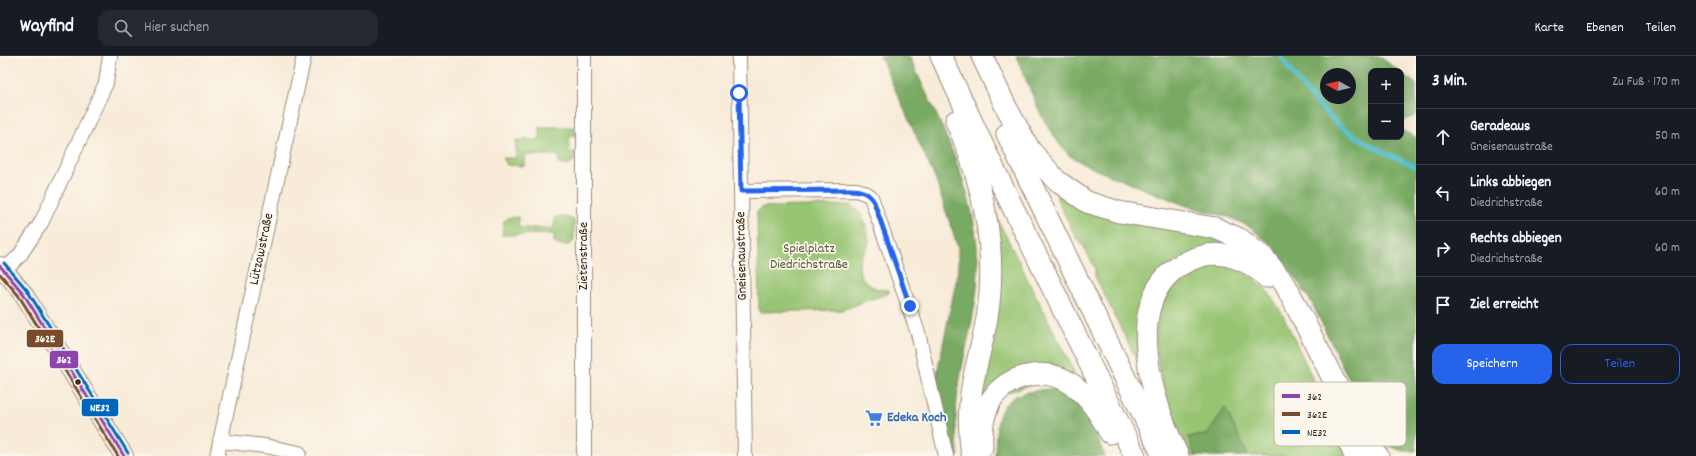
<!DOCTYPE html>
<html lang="de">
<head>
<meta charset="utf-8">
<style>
  :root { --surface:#171b24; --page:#242831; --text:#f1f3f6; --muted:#9ea1a6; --line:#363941; --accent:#2563eb }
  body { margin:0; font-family:Dekko,sans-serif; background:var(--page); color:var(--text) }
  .controls { position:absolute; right:12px; top:12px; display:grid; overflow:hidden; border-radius:8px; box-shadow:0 4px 16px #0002 }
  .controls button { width:36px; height:36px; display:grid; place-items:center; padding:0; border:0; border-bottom:1px solid var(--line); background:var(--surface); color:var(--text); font:20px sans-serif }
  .compass { position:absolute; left:1320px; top:12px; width:36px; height:36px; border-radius:50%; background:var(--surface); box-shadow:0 4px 16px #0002; rotate:278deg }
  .stop { position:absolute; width:12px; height:12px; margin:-9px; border:3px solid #2563eb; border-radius:50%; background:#fff }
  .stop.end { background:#2563eb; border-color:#fff; box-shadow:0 1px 4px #0008 }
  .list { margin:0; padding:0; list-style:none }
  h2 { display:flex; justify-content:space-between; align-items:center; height:52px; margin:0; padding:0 16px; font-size:17px }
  h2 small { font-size:13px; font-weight:400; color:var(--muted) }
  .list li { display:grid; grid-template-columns:26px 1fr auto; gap:12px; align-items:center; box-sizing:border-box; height:56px; padding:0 16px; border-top:1px solid var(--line) }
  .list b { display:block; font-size:15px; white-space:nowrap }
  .list p { margin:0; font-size:13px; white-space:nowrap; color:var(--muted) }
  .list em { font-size:13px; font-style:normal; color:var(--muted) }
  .actions { display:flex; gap:8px; padding:12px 16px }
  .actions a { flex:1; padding:9px 0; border:1px solid var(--accent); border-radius:12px; text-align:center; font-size:14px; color:var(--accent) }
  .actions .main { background:var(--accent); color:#fff }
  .icon { flex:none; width:22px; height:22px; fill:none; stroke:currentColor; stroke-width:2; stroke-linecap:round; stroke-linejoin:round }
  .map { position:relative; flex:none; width:1416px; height:400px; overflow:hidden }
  header { display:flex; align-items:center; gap:24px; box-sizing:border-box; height:56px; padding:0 20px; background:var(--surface); border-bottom:1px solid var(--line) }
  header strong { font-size:19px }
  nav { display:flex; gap:22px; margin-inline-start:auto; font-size:14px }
  .search { width:280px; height:36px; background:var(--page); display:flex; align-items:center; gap:10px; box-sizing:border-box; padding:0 14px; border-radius:12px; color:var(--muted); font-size:15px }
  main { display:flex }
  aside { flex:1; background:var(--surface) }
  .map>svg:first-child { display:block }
  .green { fill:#97c472; stroke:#697748 }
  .forest { fill:#79aa64; stroke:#5a6a41; fill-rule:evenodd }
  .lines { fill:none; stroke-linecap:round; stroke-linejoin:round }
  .stream { stroke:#57c3d0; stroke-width:4.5 }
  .minor-casing { stroke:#9a8a7b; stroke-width:16 }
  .major-casing { stroke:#9a8a7b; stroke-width:20 }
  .highway-casing { stroke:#9a8a7b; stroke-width:23 }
  .minor { stroke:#fff; stroke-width:14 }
  .major { stroke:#fff; stroke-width:18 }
  .highway { stroke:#fff; stroke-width:21 }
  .bus-1-casing { stroke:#fbf7ec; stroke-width:6 }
  .bus-2-casing { stroke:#fbf7ec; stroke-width:6 }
  .bus-3-casing { stroke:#fbf7ec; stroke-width:6 }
  .bus-1 { stroke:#8e44ad; stroke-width:3 }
  .bus-2 { stroke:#7a4b2a; stroke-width:3 }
  .bus-3 { stroke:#0065bd; stroke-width:3 }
  .route { stroke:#2563eb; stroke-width:5 }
  .bus-dot { fill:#3b2a1e; stroke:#fbf7ec; stroke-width:1.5 }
  .labels { text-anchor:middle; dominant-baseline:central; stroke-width:3.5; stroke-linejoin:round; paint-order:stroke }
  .street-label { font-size:14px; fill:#3b2a1e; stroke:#fbf7ec }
  .park-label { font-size:14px; fill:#575837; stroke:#fbf7ec }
  .shop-label { font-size:14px; font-weight:bold; fill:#366cbe; stroke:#fbf7ec; text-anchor:start }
  .key { fill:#fbf7ec; stroke:#c1baae; stroke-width:1 }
  .key-label { font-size:11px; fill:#3b2a1e }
  .line-badge { stroke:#fbf7ec; stroke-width:1.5 }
  .badge-label { font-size:11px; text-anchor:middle; font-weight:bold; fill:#fff }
</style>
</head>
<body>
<header>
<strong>Wayfind</strong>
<div class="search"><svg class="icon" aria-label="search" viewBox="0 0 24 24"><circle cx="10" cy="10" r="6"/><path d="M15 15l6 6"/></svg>Hier suchen</div>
<nav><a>Karte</a><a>Ebenen</a><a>Teilen</a></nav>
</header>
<main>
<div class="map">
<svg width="1416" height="400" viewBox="0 0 1416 400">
  <rect width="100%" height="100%" fill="#fbf7ec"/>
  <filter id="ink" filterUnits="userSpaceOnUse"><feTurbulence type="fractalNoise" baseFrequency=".025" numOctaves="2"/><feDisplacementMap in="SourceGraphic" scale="8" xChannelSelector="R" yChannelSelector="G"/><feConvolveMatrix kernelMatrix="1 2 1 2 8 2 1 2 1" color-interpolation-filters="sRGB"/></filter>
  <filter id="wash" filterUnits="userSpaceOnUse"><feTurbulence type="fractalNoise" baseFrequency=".012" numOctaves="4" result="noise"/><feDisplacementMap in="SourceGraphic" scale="16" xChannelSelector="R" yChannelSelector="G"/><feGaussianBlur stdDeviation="0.9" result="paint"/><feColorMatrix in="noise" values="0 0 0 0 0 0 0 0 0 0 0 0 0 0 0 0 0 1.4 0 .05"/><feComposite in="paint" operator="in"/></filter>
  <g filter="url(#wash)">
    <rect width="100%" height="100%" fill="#f8ebd8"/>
    <path class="green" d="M540 71H575V80H570L569 96H575V104C570 108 565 111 559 108L558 99H525V109L523 110 507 109 503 102H516V84H540Z
      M1061 137 1177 169 1245 192 1173 209 1141 313 1095 220V212L1084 191 1076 182 1056 141Z
      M850 149C853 152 858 154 860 157 864 161 869 181 869 186 868 193 862 197 860 203 855 222 871 235 889 234V237L842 254 759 256 757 156 762 151Z
      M995 158 1074 316 1071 320 1065 317 976 347Z
      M518 161 519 172H554L555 161H566L574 164V185L569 189H557L554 186V178L502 179 504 165 507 162Z
      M1214 209C1230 210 1244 214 1256 224 1276 240 1287 268 1298 291 1315 327 1330 363 1346 400H1248L1225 353 1207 379 1188 381 1196 400H1191C1170 355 1135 276 1172 232 1184 218 1196 212 1214 209Z"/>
    <path class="forest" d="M880 0H909C943 74 985 148 977 232 973 270 961 306 957 343 955 362 956 381 959 400H952L936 322 958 216V192L935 122Z
      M1016 0H1379L1399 15H1371V81H1401V74L1416 81V395H1403L1391 391 1378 374 1354 334 1312 247 1274 191 1248 170 1229 161 1187 150 1096 114 1070 100 1059 88 1041 59ZM1326 18H1350V42H1326Z
      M1401 17 1416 28V59L1401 66Z
      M1052 333 1078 344 1090 366 1105 400H995C996 352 1000 336 1052 333Z
      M1225 352 1248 400H1196L1188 381 1207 379Z"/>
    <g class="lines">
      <path class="stream" d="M1281 0C1296 25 1316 49 1338 68 1361 86 1390 99 1416 111"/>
    </g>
  </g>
  <g filter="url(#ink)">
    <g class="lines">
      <g class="minor-casing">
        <path id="minor" d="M584 0V400
          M739 0 745 400
          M741 135 857 134 867 138 871 141 918 277 946 400
          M4 215 20 199 41 167 106 27 110 0
          M220 385 265 390 299 397
          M217 400 304 0"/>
      </g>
      <g class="major-casing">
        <path id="major" d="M0 210 23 237 124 400"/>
      </g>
      <g class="highway-casing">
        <path id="highway" d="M941 0 993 111 1135 400
          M982 0 1006 51 1030 94 1057 125 1087 146 1119 156 1215 172 1240 183 1264 202 1285 228 1358 372 1378 400
          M956 65C984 128 998 194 987 262 983 285 976 308 972 331 968 354 969 377 972 400
          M1007 78 1163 400
          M1336 357 1355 400
          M982 391C981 374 983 356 993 341 1009 320 1041 312 1065 324 1085 334 1100 358 1110 377
          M1178 400C1151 342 1113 225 1202 200 1224 194 1251 205 1266 221"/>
      </g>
      <use href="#minor" class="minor"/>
      <use href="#major" class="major"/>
      <use href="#highway" class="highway"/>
      <g class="bus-1-casing">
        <path id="bus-1" d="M0 210 23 237 124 400"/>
      </g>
      <g class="bus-2-casing">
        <path id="bus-2" d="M0 218 19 240 118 400"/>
      </g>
      <g class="bus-3-casing">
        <path id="bus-3" d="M4 207 27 234 128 397"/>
      </g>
      <use href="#bus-1" class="bus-1"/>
      <use href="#bus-2" class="bus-2"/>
      <use href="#bus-3" class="bus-3"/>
    </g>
  </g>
  <g class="lines" filter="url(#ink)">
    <path class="route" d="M739 37 741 135 850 134C860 134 868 136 874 146L910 250"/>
  </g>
  <defs>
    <g id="supermarket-bare" transform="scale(1.38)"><path d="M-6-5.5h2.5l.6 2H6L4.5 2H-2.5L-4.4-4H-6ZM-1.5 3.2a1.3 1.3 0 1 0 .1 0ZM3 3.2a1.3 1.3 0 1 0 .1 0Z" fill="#3f7fe0" stroke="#fbf7ec" stroke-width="2.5" paint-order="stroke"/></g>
  </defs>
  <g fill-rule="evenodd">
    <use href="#supermarket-bare" x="874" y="362"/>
  </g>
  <circle class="bus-dot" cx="78" cy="326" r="3.5"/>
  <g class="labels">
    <g class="street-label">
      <text transform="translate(262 193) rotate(-78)">Lützowstraße</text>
      <text transform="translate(584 200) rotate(-90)">Zietenstraße</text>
      <text transform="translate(742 200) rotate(-91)">Gneisenaustraße</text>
    </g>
    <g class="park-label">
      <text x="809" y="193">Spielplatz<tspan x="809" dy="16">Diedrichstraße</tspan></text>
    </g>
    <g class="shop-label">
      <text x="887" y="362">Edeka Koch</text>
    </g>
  </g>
  <rect x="1274" y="326" width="132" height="64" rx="6" class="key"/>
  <rect x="1282" y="338" width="18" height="4" fill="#8e44ad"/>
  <rect x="1282" y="356" width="18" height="4" fill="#7a4b2a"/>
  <rect x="1282" y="374" width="18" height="4" fill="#0065bd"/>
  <g class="key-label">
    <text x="1307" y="344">362</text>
    <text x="1307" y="362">362E</text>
    <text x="1307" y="380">NE32</text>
  </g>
  <g class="line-badge">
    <rect x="26" y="273" width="38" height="19" rx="4" fill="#7a4b2a"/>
    <rect x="49" y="294" width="30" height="19" rx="4" fill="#8e44ad"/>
    <rect x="81" y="342" width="38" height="19" rx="4" fill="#0065bd"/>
  </g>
  <g class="badge-label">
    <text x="45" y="286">362E</text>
    <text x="64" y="307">362</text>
    <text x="100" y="355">NE32</text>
  </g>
</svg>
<div class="controls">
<button>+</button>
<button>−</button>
</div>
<svg class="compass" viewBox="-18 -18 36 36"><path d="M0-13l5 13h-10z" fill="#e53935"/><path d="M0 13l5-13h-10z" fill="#9ea1a6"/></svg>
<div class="stop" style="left:739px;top:37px"></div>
<div class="stop end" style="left:910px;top:250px"></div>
</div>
<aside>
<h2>3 Min.<small>Zu Fuß · 170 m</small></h2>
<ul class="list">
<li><svg class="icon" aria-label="ahead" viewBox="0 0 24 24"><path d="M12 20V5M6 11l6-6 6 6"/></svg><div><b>Geradeaus</b><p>Gneisenaustraße</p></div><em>50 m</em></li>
<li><svg class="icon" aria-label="left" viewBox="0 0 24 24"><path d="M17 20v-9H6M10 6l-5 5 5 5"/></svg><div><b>Links abbiegen</b><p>Diedrichstraße</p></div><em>60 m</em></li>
<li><svg class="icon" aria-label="right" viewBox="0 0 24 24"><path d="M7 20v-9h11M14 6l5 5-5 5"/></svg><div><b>Rechts abbiegen</b><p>Diedrichstraße</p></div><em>60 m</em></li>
<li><svg class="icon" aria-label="arrive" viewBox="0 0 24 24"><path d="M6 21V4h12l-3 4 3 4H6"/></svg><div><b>Ziel erreicht</b></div></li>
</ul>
<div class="actions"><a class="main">Speichern</a><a>Teilen</a></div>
</aside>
</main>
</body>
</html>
